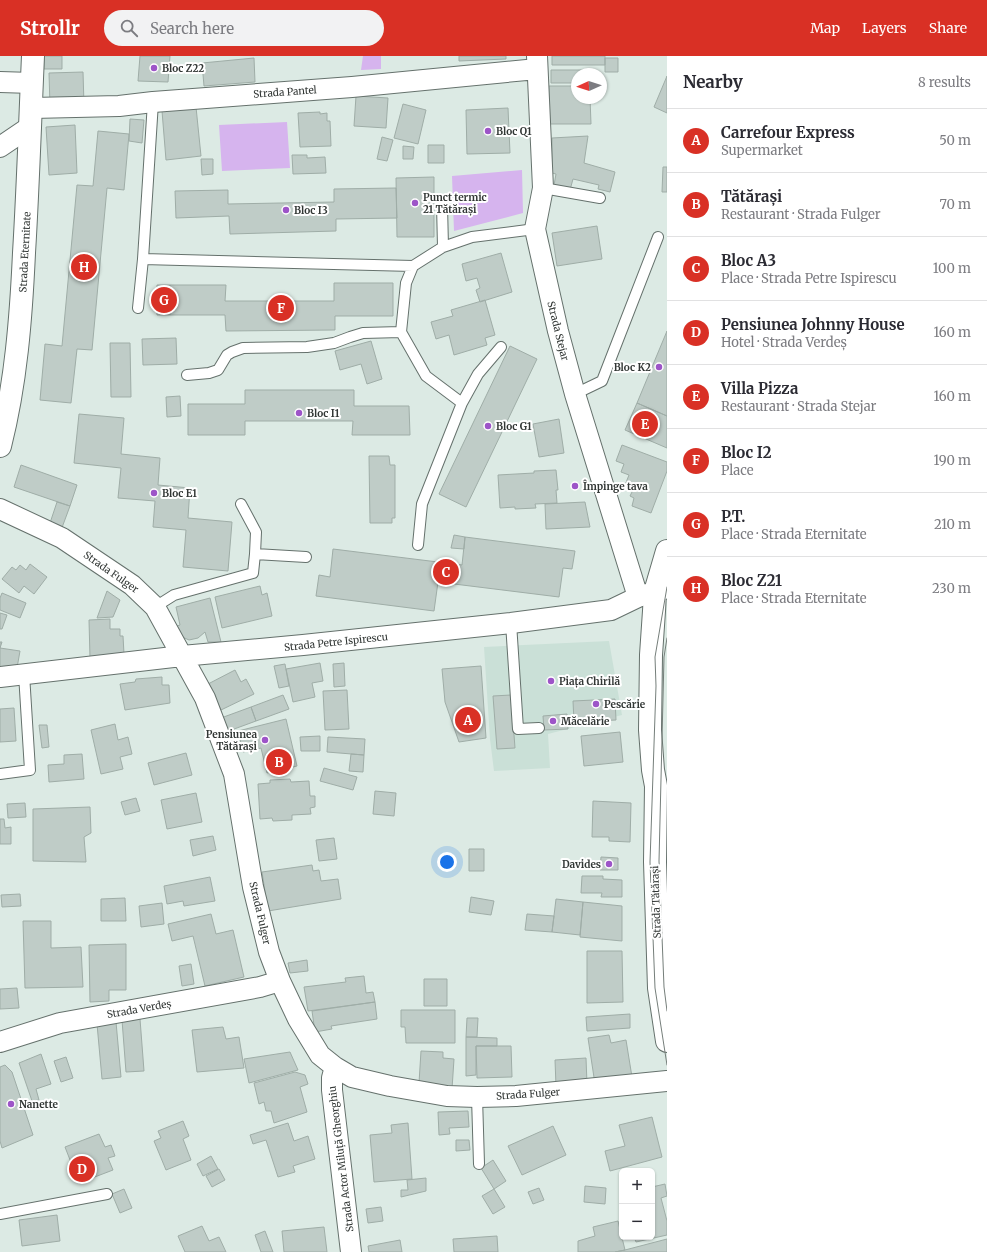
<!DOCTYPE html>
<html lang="en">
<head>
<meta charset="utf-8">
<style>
  :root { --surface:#fff; --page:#f2f2f3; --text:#2b2b33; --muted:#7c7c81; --line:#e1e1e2; --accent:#d93025 }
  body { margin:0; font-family:Merriweather,serif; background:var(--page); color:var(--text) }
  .controls { position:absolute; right:12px; bottom:12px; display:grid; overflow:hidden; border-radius:6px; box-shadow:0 1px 3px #0004 }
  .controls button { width:36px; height:36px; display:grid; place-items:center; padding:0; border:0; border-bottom:1px solid var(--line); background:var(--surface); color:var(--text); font:20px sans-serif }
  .compass { position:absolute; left:571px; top:12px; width:36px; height:36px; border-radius:50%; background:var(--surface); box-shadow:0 1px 3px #0004; rotate:267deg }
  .you { position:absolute; left:447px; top:806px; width:14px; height:14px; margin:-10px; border:3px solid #fff; border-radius:50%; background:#1a73e8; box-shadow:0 0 0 6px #1a73e833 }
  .badge { display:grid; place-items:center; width:26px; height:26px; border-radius:50%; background:var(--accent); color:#fff; font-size:13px; font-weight:700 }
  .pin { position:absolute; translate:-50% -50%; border:2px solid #fff; box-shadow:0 1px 4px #0006 }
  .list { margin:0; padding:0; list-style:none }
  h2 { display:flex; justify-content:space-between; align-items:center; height:52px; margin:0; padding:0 16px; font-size:17px }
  h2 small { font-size:13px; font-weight:400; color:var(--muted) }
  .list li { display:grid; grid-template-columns:26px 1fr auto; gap:12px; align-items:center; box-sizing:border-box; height:64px; padding:0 16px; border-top:1px solid var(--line) }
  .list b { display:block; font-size:15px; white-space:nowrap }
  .list p { margin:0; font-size:13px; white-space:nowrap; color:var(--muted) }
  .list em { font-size:13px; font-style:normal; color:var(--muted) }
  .icon { flex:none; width:22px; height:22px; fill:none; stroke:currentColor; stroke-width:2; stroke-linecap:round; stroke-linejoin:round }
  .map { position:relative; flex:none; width:667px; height:1196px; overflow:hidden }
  header { display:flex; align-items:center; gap:24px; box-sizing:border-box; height:56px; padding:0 20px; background:var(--accent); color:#fff }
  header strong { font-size:19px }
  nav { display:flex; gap:22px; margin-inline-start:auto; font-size:14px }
  .search { width:280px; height:36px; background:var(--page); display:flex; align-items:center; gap:10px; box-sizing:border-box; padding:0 14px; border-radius:22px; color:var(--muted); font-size:15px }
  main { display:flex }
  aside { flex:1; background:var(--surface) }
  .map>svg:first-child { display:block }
  .built { fill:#cae0d7 }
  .green { fill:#d6b4ee }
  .building { fill:#bfccc7; stroke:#9fada7 }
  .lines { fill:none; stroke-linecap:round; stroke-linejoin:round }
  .lane-casing { stroke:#65716c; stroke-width:12 }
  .street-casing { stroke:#65716c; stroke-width:22 }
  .secondary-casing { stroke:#65716c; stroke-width:24 }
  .lane { stroke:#fff; stroke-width:10 }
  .street { stroke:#fff; stroke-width:20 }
  .secondary { stroke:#fff; stroke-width:22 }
  .tram { stroke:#757e7a; stroke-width:1 }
  .poi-dot { fill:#9d54c8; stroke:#fff; stroke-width:1.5 }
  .labels { text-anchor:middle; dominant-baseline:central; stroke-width:4; stroke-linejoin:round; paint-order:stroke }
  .poi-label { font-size:10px; font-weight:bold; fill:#323735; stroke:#fff; text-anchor:start }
  .street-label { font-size:10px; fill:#323735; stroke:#fff }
</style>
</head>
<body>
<header>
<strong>Strollr</strong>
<div class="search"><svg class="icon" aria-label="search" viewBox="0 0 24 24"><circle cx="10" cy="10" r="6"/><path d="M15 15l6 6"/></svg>Search here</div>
<nav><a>Map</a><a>Layers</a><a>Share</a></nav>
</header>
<main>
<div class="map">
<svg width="667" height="1196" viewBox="0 0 667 1196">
  <rect width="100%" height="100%" fill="#dceae4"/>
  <path class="built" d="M609 585 622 659 548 678 550 712 494 715 490 683 484 591Z"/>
  <path class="green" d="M363 0H381V13L361 14Z
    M287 66 290 112 222 115 219 69Z
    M522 114 523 157 454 175 452 120Z"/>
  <path class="building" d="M44 0H62V13H44Z
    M140 0H170L168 26 138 25Z
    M459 0H506V3L459 5Z
    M552 0H605V9H552Z
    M254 2 255 26 204 30 202 7Z
    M605 2H618V16H605Z
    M551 14H591V18H577V27H551Z
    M83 16 84 49 50 50 49 17Z
    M667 20V57L654 51Z
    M549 30H577V42H590L591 68H549Z
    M356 40 388 42 386 72 354 70Z
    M403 48 426 54 418 88 394 82Z
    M196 51 201 100 166 104 162 55Z
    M508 52 510 97 467 98 466 54Z
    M320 56V58L327 57V65H330L331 90 300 91 298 57Z
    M130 63 144 64 142 87 129 85Z
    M75 69 77 117 49 119 46 71Z
    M98 75 129 78 124 134 107 132 92 294 77 293 71 347 40 344 45 288 62 290 77 129 93 130Z
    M588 80 584 107 615 116 610 136 598 133 599 129 573 123 570 134 554 129 556 118 552 117V82Z
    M382 81 393 84 387 105 377 103Z
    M428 89H444V107H428Z
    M403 90 414 91 413 103H403Z
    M292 99H307V102L325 101 326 117 293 118Z
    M201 103H213V118L202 119Z
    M663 111H667V136H662Z
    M434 121V181H397L396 122Z
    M396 132 397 162 336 163V175L230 178 229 160 176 162 175 135 228 134V148L334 146V133Z
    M597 170 602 203 557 210 552 177Z
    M501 197 512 236 480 246 476 234 480 232 477 222 466 225 462 208Z
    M334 227H393V260H335V274L226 275 225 259H170V229H226L225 245H334Z
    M157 229H170V259H157Z
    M485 244 495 279 485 282 487 289 454 299 449 279 436 283 431 266 453 260 451 254Z
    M667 275V360L637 347Z
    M176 282 177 308 143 309 142 283Z
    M371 285 382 323 367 328 361 308 340 314 335 295Z
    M110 287H130L131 341H111Z
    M510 290 537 303 466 451 439 438Z
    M245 334H354V350H409L410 379H352L353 365H245V379H188V348H245Z
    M180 340 181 360 167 361 166 341Z
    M637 347 667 360V392L625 374Z
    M79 358 124 362 121 398 160 402 158 429 190 432 188 462 232 466 228 515 183 511 186 474 153 471 155 445 118 442 121 412 74 407Z
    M559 363 564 397 539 401 533 368Z
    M622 389 667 406V415L651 457 632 450 634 442 630 440 634 432 625 429 629 419 621 416 624 408 616 405Z
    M369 400H389L390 409H395V462H392V467H370Z
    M21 409 77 429 70 450 14 431Z
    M556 414 558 434H556L557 447 535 448 536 452 515 453V451L500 452 498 419 534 417V415Z
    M57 446 70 450 60 477 48 473Z
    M585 446 590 471 546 473 545 448Z
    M454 479 465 481 464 493 451 492Z
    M465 481 575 495 572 513 563 512 559 541 438 526 434 555 316 540 319 519 330 521 333 493 462 509Z
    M30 508 47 521 34 538 24 530 19 537 2 523 12 511 16 514 20 509 26 514Z
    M260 530 262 539 267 537 272 560 222 572 215 541Z
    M107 535 120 544 113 561 97 562Z
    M2 537 26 547 20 562 0 554V542Z
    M210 542 221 586H208L205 576 198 582 189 584 180 580 174 571 180 569 176 551Z
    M0 557 7 559 2 573H0Z
    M110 563V573H120V580H123L124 598 90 602 89 564Z
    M0 586H2L0 592 20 595 17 612 0 614Z
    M320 607 323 625 312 627 315 641 293 646 286 613Z
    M344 607 345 630 334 631 333 608Z
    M285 608 289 630 279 632 274 610Z
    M481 610 486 682 459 686 445 646 442 613Z
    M235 614 241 626 246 623 254 638 221 654 208 628Z
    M162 621V629H169L170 647 125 654 120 628 135 626 136 623Z
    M347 634 349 673 325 674 323 635Z
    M283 639 289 653 256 665 251 651Z
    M511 639 515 692 497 693 493 640Z
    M615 643 616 664 574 666 573 645Z
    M251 651 256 665 226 676 221 662Z
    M14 652 16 685 0 686V653Z
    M567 658 568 673 544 674 543 660Z
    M286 663 297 710 267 717 261 692 243 696 238 675Z
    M115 668 118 684 128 681 132 698 120 701 123 713 101 718 91 674Z
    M39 669H47L49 691 42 692Z
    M620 676 623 706 584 710 581 680Z
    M320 680V695H301L300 681Z
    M328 681 365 683 364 699 327 696Z
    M186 697 192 719 154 729 148 707Z
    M82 698 84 723 49 726 48 709 64 708V699Z
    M351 698 364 699 363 716 349 715Z
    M324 712 357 721 353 734 320 725Z
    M290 723 291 726 309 725 310 740H315V751L310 752 311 758 292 759V764L273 765 272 762 260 763 258 728 270 727V724Z
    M375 735 396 737 394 760 373 758Z
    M196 737 202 766 167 773 161 744Z
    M136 742 140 755 125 759 121 746Z
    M593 745 631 747 630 786 609 785V781H592Z
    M25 747 26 761 8 762 7 748Z
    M90 751 91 777 84 781 86 806 33 805V753Z
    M0 763H4L5 772 11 771V788H0Z
    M213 780 216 794 193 800 190 784Z
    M334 782 337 803 319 805 316 784Z
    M469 793H484V815H469Z
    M601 801 618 802V814H600Z
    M312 809 313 815 319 814 321 825 338 823 341 843 268 855 262 816Z
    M582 820H603V823L622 824V841H601L602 837H581Z
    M210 821 215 845 184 850 183 845 167 848 164 830Z
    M20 838 21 850 2 851 1 839Z
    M471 841 494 845 491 859 469 856Z
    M125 842 126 865H101V843Z
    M556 843 583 846 580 879 552 876Z
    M583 846 622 850V885L580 881Z
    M162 847 164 868 141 871 139 850Z
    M211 858 216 878 233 874 244 921 205 930 193 880 172 885 168 868Z
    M527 858 554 860 552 876 525 874Z
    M23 865H51V892L81 891 83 931 25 932Z
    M126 888V934H109V945L90 946 89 889Z
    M587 895H622L623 946 587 947Z
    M307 904 308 915 290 917 288 907Z
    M191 908 194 928 182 930 179 910Z
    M364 920 366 937 373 936 375 946 308 955 304 931 346 926 345 922Z
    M424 923H447V950H424Z
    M17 932 19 952 0 953V933Z
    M375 946 377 963 331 970 332 973 315 976 312 955Z
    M401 954H455V987H406L405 971H401Z
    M630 958V972L587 975 586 961Z
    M467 962H478L477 981H466Z
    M140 963 144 1015 126 1016 122 964Z
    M116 966 121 1021 102 1023 97 968Z
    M223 971 226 983 239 981 244 1012 197 1016 192 974Z
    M609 979 611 987 626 984 632 1021 595 1028 588 982Z
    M466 981 497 982V990H476V1019L466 1020Z
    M476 990H511L512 1021 477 1022Z
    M421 995 443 996V1002L454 1003 452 1033 419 1027Z
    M290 996 298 1014 249 1027 244 1003Z
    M41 998 51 1028 36 1033 39 1044 32 1045 19 1007Z
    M66 1001 73 1022 61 1026 54 1005Z
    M586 1002 587 1028 556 1030 555 1004Z
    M5 1009 12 1016 33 1079 2 1092 0 1085V1011Z
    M295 1016 305 1019 308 1028 300 1031 307 1056 274 1067 271 1055H266L264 1046 259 1048 254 1027Z
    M468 1055 469 1071 449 1072 450 1078 439 1079 438 1056Z
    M652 1061 662 1101 610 1115 605 1095 625 1090 619 1069Z
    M183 1065 189 1080 183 1083 191 1104 166 1114 154 1085 161 1082 158 1075Z
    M288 1067 294 1085 308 1080 315 1103 293 1110 295 1116 278 1121 266 1084 253 1088 250 1079Z
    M408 1067 412 1123 374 1126 370 1079 392 1077 391 1069Z
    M553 1070 566 1099 522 1119 508 1090Z
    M99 1078 105 1091 111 1089 115 1100 108 1102 113 1114 79 1127 65 1091Z
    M456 1084H469L470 1094 456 1095Z
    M211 1100 218 1113 203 1120 197 1108Z
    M493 1104 506 1125 494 1133 481 1112Z
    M219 1113 225 1124 212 1131 206 1120Z
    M426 1122V1135L401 1141V1134H408L407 1124Z
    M665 1128 667 1140 661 1142 667 1165V1179L636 1186 634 1181H652V1131Z
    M585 1130 606 1132 605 1148 584 1146Z
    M539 1132 544 1144 533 1148 528 1136Z
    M124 1133 132 1152 120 1157 112 1138Z
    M494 1133 505 1151 493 1158 482 1140Z
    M381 1151 383 1165 368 1167 366 1153Z
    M57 1159 60 1185 22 1190 19 1164Z
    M618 1165 625 1194 615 1196H578V1185L595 1180 593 1171Z
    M202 1170 209 1185 219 1181 226 1196H185L178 1180Z
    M324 1171 327 1196H284L282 1175Z
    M265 1175 273 1196H261L255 1179Z
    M497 1180 498 1196H454L453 1183Z
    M667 1183V1196H615L625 1194Z
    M400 1184 402 1196H369L368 1190Z"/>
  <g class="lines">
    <g class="lane-casing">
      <path id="lane" d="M153 46 143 203 413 210 443 191 472 181 535 173
        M543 132 600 142
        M442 149 443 191
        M413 210 406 227 401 276 426 320 462 347 422 448 418 489
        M138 252 143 203
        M187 319 209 317 218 314 227 299 232 296 243 292 307 291 334 287 350 281 363 277 401 276
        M575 338 602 325 658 181
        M462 347 478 318 501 291
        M241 448 256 476 255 498
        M155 551 174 539 253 517 255 498 306 501
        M511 567 518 673 539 672
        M0 718 30 714 24 618
        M477 1041 479 1108
        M0 1158 107 1138"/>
    </g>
    <g class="street-casing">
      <path id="street" d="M537 0 543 132 535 173 558 275 575 338 638 541
        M0 26 32 27
        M32 52 119 50 153 46 352 31 537 13
        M0 91 31 70
        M0 453 62 482 132 529 155 551 205 642 234 718 253 831 269 896 280 925 298 963 320 999 335 1011 352 1021 390 1030 447 1040 477 1041 516 1040 667 1025
        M0 621 182 600 303 589 511 567 611 554 638 541 667 532
        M0 986 60 967 260 931 280 925
        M335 1011 332 1022V1034L351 1196"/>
    </g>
    <g class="secondary-casing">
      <path id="secondary" d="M0 390C16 327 21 262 24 197 28 132 30 66 33 0
        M667 495 655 536 654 555 651 599 650 674 653 714 656 730 655 806 659 932 667 985"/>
    </g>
    <use href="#lane" class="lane"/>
    <use href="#street" class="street"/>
    <use href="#secondary" class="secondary"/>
    <path class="tram" d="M667 531 655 601 656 630 650 806 655 932 667 1009
      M667 582 664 601 659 805 664 931 667 955"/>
  </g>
  <g class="poi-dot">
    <circle cx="154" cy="12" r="4"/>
    <circle cx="488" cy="75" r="4"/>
    <circle cx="415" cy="147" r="4"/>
    <circle cx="286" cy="154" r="4"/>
    <circle cx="659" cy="311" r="4"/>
    <circle cx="299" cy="357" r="4"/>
    <circle cx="488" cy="370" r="4"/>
    <circle cx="575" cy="430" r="4"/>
    <circle cx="154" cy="437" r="4"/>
    <circle cx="551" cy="625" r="4"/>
    <circle cx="596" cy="648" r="4"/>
    <circle cx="553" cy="665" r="4"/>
    <circle cx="265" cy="684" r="4"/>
    <circle cx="609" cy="808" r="4"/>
    <circle cx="11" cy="1048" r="4"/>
  </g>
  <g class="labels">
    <g class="poi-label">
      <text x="162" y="12">Bloc Z22</text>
      <text x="496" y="75">Bloc Q1</text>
      <text x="423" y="141">Punct termic<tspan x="423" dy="12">21 Tătărași</tspan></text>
      <text x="294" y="154">Bloc I3</text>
      <text x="651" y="311" text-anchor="end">Bloc K2</text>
      <text x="307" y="357">Bloc I1</text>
      <text x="496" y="370">Bloc G1</text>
      <text x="583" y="430">Împinge tava</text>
      <text x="162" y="437">Bloc E1</text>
      <text x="559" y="625">Piața Chirilă</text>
      <text x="604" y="648">Pescărie</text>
      <text x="561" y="665">Măcelărie</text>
      <text x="257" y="678" text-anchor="end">Pensiunea<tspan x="257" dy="12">Tătărași</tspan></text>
      <text x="601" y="808" text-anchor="end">Davides</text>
      <text x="19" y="1048">Nanette</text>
    </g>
    <g class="street-label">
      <text transform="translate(285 36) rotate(-4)">Strada Pantel</text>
      <text transform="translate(25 196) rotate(-87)">Strada Eternitate</text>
      <text transform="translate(558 275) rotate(76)">Strada Stejar</text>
      <text transform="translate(111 516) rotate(35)">Strada Fulger</text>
      <text transform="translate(336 586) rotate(-6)">Strada Petre Ispirescu</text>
      <text transform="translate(656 846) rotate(-92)">Strada Tătărași</text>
      <text transform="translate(260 857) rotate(77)">Strada Fulger</text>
      <text transform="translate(139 953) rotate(-10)">Strada Verdeș</text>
      <text transform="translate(528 1038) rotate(-4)">Strada Fulger</text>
      <text transform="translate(341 1103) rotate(-97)">Strada Actor Miluță Gheorghiu</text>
    </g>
  </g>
</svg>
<div class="controls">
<button>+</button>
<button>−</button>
</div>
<svg class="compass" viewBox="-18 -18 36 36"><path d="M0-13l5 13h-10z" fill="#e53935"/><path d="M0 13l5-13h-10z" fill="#7c7c81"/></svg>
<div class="you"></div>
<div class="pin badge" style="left:468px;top:664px">A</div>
<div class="pin badge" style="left:279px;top:706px">B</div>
<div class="pin badge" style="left:446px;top:516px">C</div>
<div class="pin badge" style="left:82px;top:1113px">D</div>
<div class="pin badge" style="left:645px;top:368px">E</div>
<div class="pin badge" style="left:281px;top:252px">F</div>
<div class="pin badge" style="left:164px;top:244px">G</div>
<div class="pin badge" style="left:84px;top:211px">H</div>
</div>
<aside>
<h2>Nearby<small>8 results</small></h2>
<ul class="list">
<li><span class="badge">A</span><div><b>Carrefour Express</b><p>Supermarket</p></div><em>50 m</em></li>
<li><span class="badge">B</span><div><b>Tătărași</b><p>Restaurant · Strada Fulger</p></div><em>70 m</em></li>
<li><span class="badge">C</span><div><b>Bloc A3</b><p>Place · Strada Petre Ispirescu</p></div><em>100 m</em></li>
<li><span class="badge">D</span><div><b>Pensiunea Johnny House</b><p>Hotel · Strada Verdeș</p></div><em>160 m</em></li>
<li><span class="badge">E</span><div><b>Villa Pizza</b><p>Restaurant · Strada Stejar</p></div><em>160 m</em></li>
<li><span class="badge">F</span><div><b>Bloc I2</b><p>Place</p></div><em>190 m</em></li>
<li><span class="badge">G</span><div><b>P.T.</b><p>Place · Strada Eternitate</p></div><em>210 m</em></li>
<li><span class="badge">H</span><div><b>Bloc Z21</b><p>Place · Strada Eternitate</p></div><em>230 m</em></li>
</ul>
</aside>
</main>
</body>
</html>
